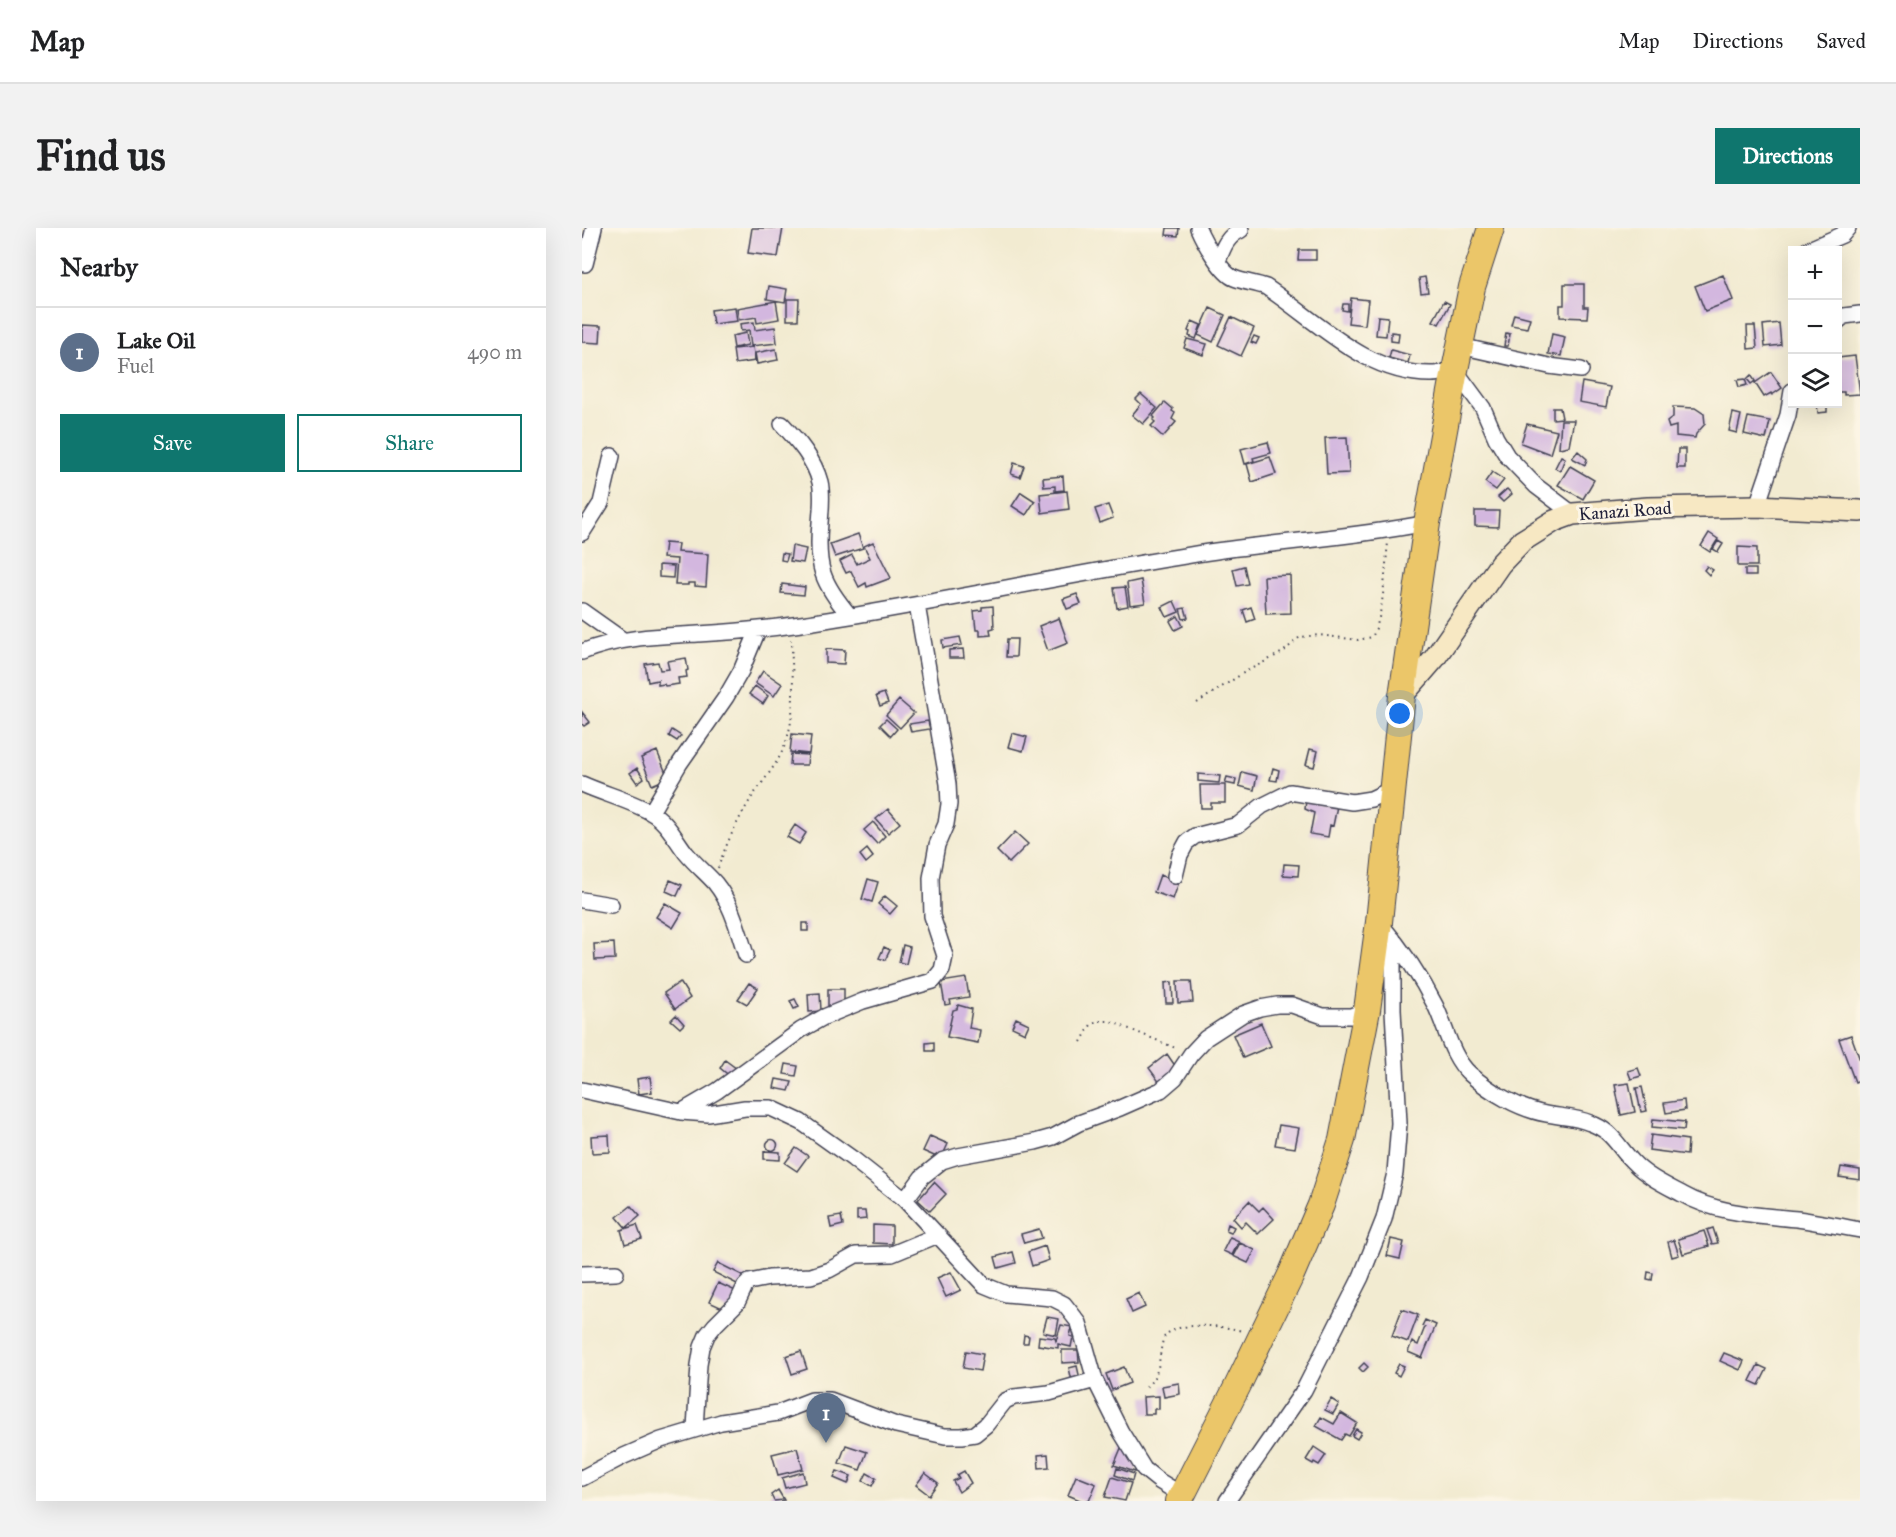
<!DOCTYPE html>
<html lang="en">
<head>
<meta charset="utf-8">
<style>
  :root { --surface:#fff; --page:#f2f2f2; --text:#202124; --muted:#757577; --line:#e0e0e0; --accent:#0f766e }
  body { margin:0; font-family:"IM FELL Great Primer",serif; background:var(--page); color:var(--text) }
  .controls { position:absolute; right:18px; top:18px; display:grid; overflow:hidden; border-radius:0px; box-shadow:0 6px 24px #0002 }
  .controls button { width:54px; height:54px; display:grid; place-items:center; padding:0; border:0; border-bottom:2px solid var(--line); background:var(--surface); color:var(--text); font:30px sans-serif }
  .you { position:absolute; left:818px; top:486px; width:21px; height:21px; margin:-15px; border:4px solid #fff; border-radius:50%; background:#1a73e8; box-shadow:0 0 0 9px #1a73e833 }
  .badge { display:grid; place-items:center; width:39px; height:39px; border-radius:50%; background:var(--accent); color:#fff; font-size:20px; font-weight:700 }
  .pin { position:absolute; translate:-50% -50px; filter:drop-shadow(0 2px 3px #0008) }
  .pin::after { content:''; position:absolute; top:32px; width:21px; height:18px; background:inherit; clip-path:polygon(0 0,100% 0,50% 100%) }
  .list { margin:0; padding:0; list-style:none }
  h2 { display:flex; justify-content:space-between; align-items:center; height:78px; margin:0; padding:0 24px; font-size:26px }
  h2 small { font-size:20px; font-weight:400; color:var(--muted) }
  .list li { display:grid; grid-template-columns:39px 1fr auto; gap:18px; align-items:center; box-sizing:border-box; height:90px; padding:0 24px; border-top:2px solid var(--line) }
  .list b { display:block; font-size:22px; white-space:nowrap }
  .list p { margin:0; font-size:20px; white-space:nowrap; color:var(--muted) }
  .list em { font-size:20px; font-style:normal; color:var(--muted) }
  .actions { display:flex; gap:12px; padding:18px 24px }
  .actions a { flex:1; padding:14px 0; border:2px solid var(--accent); border-radius:0px; text-align:center; font-size:21px; color:var(--accent) }
  .actions .main { background:var(--accent); color:#fff }
  .icon { flex:none; width:33px; height:33px; fill:none; stroke:currentColor; stroke-width:2; stroke-linecap:round; stroke-linejoin:round }
  .map { position:relative; flex:none; width:1278px; height:1273px; overflow:hidden; border-radius:0px }
  header { display:flex; align-items:center; gap:36px; box-sizing:border-box; height:84px; padding:0 30px; background:var(--surface); border-bottom:2px solid var(--line) }
  header strong { font-size:28px }
  nav { display:flex; gap:33px; margin-inline-start:auto; font-size:21px }
  .intro { display:flex; align-items:center; justify-content:space-between; box-sizing:border-box; height:144px; padding:0 36px }
  h1 { margin:0; font-size:42px }
  .button { padding:15px 27px; border-radius:0px; background:var(--accent); color:#fff; font-size:21px; font-weight:700 }
  main { display:flex; gap:36px; padding:0 36px }
  aside { flex:1; background:var(--surface); border-radius:0px; box-shadow:0 6px 24px #0002 }
  .map>svg:first-child { display:block }
  .building { fill:#d3b7df }
  .lines { fill:none; stroke-linecap:round; stroke-linejoin:round }
  .minor-casing { stroke:#414052; stroke-width:18 }
  .secondary-casing { stroke:#414052; stroke-width:24 }
  .trunk-casing { stroke:#414052; stroke-width:28 }
  .path { stroke:#414052; stroke-width:2; stroke-dasharray:1.5 4.5; stroke-linecap:butt }
  .minor { stroke:#fff; stroke-width:15 }
  .secondary { stroke:#f7e8c3; stroke-width:21 }
  .trunk { stroke:#ebc669; stroke-width:26 }
  .labels { text-anchor:middle; dominant-baseline:central; stroke-width:6; stroke-linejoin:round; paint-order:stroke }
  .street-label { font-size:18px; fill:#22223b; stroke:#fcf5e5 }
</style>
</head>
<body>
<header>
<strong>Map</strong>
<nav><a>Map</a><a>Directions</a><a>Saved</a></nav>
</header>
<div class="intro"><h1>Find us</h1><a class="button">Directions</a></div>
<main>
<aside>
<h2>Nearby<small></small></h2>
<ul class="list">
<li><span class="badge" style="background:#5c6f8a">1</span><div><b>Lake Oil</b><p>Fuel</p></div><em>490 m</em></li>
</ul>
<div class="actions"><a class="main">Save</a><a>Share</a></div>
</aside>
<div class="map">
<svg width="1278" height="1273" viewBox="0 0 1278 1273">
  <rect width="100%" height="100%" fill="#fcf5e5"/>
  <filter id="ink" filterUnits="userSpaceOnUse"><feTurbulence type="fractalNoise" baseFrequency=".0167" numOctaves="2"/><feDisplacementMap in="SourceGraphic" scale="12" xChannelSelector="R" yChannelSelector="G"/><feConvolveMatrix kernelMatrix="1 2 1 2 8 2 1 2 1" color-interpolation-filters="sRGB"/></filter>
  <filter id="wash" filterUnits="userSpaceOnUse"><feTurbulence type="fractalNoise" baseFrequency=".008" numOctaves="4" result="noise"/><feDisplacementMap in="SourceGraphic" scale="24" xChannelSelector="R" yChannelSelector="G"/><feGaussianBlur stdDeviation="1.35" result="paint"/><feColorMatrix in="noise" values="0 0 0 0 0 0 0 0 0 0 0 0 0 0 0 0 0 1.4 0 .05"/><feComposite in="paint" operator="in"/></filter>
  <g filter="url(#wash)">
    <rect width="100%" height="100%" fill="#f2ebd1"/>
    <g id="blocks">
      <path class="building" d="M170 0H201L196 29 166 25Z
        M585 0H597L596 8 584 7Z
        M717 22H734V32H716Z
        M1141 47 1151 72 1123 83 1113 58Z
        M843 49 846 64 839 65 837 50Z
        M982 56H1002V79H1006L1005 90 978 89V77H982Z
        M187 58 205 61 203 74 185 71Z
        M769 70 786 72 783 97 766 95Z
        M205 71H217L216 92H205Z
        M194 73 197 91 175 95 174 89 157 92 155 80Z
        M862 73 868 76 857 96 851 93Z
        M761 76H766V83L760 82Z
        M153 79 155 93 131 96 129 82Z
        M628 80 643 87 631 114 616 107Z
        M932 86 948 90 945 100 929 97Z
        M796 88 806 89 804 108 794 107Z
        M649 89 672 100 659 128 636 117Z
        M610 93 619 97 614 111 607 108 608 104 606 103Z
        M172 94 173 102 193 99 195 115 169 118 167 102 159 103 158 96Z
        M1197 95 1199 117 1183 119 1181 97Z
        M0 97 19 98 18 115 0 114Z
        M1165 98H1173L1175 120 1166 121Z
        M809 104 817 105 816 114 809 113Z
        M164 105 166 117 152 120 150 108Z
        M924 105 928 106 926 118H922Z
        M970 106 983 109 979 128 966 126Z
        M672 108 677 110 674 116 669 114Z
        M605 111 625 116 621 127 602 120Z
        M171 119 173 133 153 136 151 121Z
        M194 121 196 132 175 136 173 125Z
        M809 122 828 127 826 135 807 130Z
        M1273 128 1278 166 1262 167V164H1256V130Z
        M1189 144 1200 160 1190 167 1189 165 1182 169 1173 155Z
        M1169 147 1173 153 1169 156 1165 151Z
        M1163 151 1165 157 1157 159 1155 152Z
        M1000 154 1028 159 1024 179 997 174Z
        M559 166 575 180 561 196 550 187 559 176 554 171Z
        M583 174 591 181 590 183 593 185 590 191 594 194 581 209 569 198 573 194 571 192 573 190 571 188Z
        M1235 176H1245V184L1236 185Z
        M1091 179 1113 180 1122 186 1123 196 1114 206 1113 210 1094 208V198L1087 200 1085 194 1091 189Z
        M971 180H978L980 190 971 191Z
        M1151 185 1159 187 1155 205 1147 203Z
        M1166 189 1188 193 1184 211 1162 206Z
        M979 192H992L987 218 977 220Z
        M945 196 975 203 968 226 939 215Z
        M765 209 767 245 745 246 743 210Z
        M686 214 689 225 671 230 672 233 663 236 659 221Z
        M1096 221H1103V240H1095Z
        M996 223 1005 231 1003 237 990 230Z
        M979 228 983 230 978 243 973 240Z
        M688 229 694 246 670 254 665 236Z
        M432 235 442 238 438 249 429 246Z
        M988 238 1012 252 1001 271 976 257Z
        M910 244 922 252 914 262 903 254Z
        M481 248 482 262 473 263V258L462 259 461 250Z
        M925 261 930 266 921 274 916 269Z
        M485 263 487 281 460 285 458 266Z
        M439 264 453 273 444 287 430 278Z
        M526 277 531 290 518 295 513 281Z
        M893 283H917L916 299 893 298Z
        M1127 305 1136 311 1128 324 1119 318Z
        M276 306 281 320 253 329 248 316Z
        M1136 313 1141 316 1136 324 1131 321Z
        M291 314 309 350 285 359 284 355 277 359 269 343 264 345 258 333 270 327 275 336 288 330 282 318Z
        M83 315 96 316 95 324 126 326 124 359 113 358V355H106V357H93L95 331 81 330Z
        M210 318 224 321 221 335 208 333Z
        M1156 319 1175 320V338H1156Z
        M200 325 206 326 204 333 199 332Z
        M77 337 92 338 91 350 77 349Z
        M662 338 666 356 655 358 651 341Z
        M1125 338 1131 342 1127 347 1122 342Z
        M1163 341H1174V348H1163Z
        M708 347 709 385 684 386 682 348Z
        M559 352 563 375 548 377 545 355Z
        M200 356 223 359 222 367 199 365Z
        M543 359 546 378 535 380 532 360Z
        M495 366 499 376 485 381 481 371Z
        M592 373 597 384 585 389 580 379Z
        M411 378 412 400 408 401 409 407 398 408V402H394L392 383 400 382V379Z
        M669 379 673 391 665 394 661 382Z
        M603 380 606 390 601 391 598 381Z
        M596 388 601 398 593 402 588 393Z
        M477 390 486 415 466 423 457 398Z
        M378 409 380 417 361 420 360 412Z
        M425 411H435L434 429H424Z
        M244 421 263 422 262 436 244 435Z
        M381 421 382 430H367V422Z
        M104 430 106 442 104 443 105 449 96 450 97 456 83 458 82 456 76 457V452L66 454 63 436 76 434 78 442 87 441 85 433Z
        M181 443 200 456 192 468 173 455Z
        M173 458 186 468 181 476 167 466Z
        M302 465 306 475 298 478 294 468Z
        M317 472 332 485 318 500 304 487Z
        M0 484 8 494 2 498 0 496Z
        M304 491 315 501 309 508 298 497Z
        M346 493 348 501 329 504 327 496Z
        M90 502 99 508 95 513 87 508Z
        M430 505 445 509 441 523 426 519Z
        M210 506 229 508 227 526 208 524Z
        M728 521 736 523 732 539 724 537Z
        M75 523 86 550 70 557 59 530Z
        M209 526 226 527 225 537H208Z
        M55 540 62 550 55 555 48 545Z
        M691 540 697 542 695 553 688 552Z
        M660 544 675 548 672 562 657 558Z
        M616 546 638 548 637 555 616 553Z
        M645 549 654 551 653 557 643 555Z
        M618 557H643V575H629V580H619Z
        M724 572 755 578 751 598 748 597 746 609 728 606 732 585 723 581Z
        M306 581 318 595 306 605 294 591Z
        M291 594 303 608 295 616 282 602Z
        M213 597 224 605 217 616 205 609Z
        M433 604 446 616 427 635 415 623Z
        M285 621 291 629 284 635 278 627Z
        M702 636 717 637 716 648 701 647Z
        M578 647 597 654 591 671 572 664Z
        M286 651 296 654 290 674 280 671Z
        M88 652 100 657 95 668 84 663Z
        M303 668 315 678 308 686 296 676Z
        M83 675 100 685 91 700 74 689Z
        M220 695H226V703H220Z
        M32 715 33 731 13 732 12 716Z
        M321 717 328 719 324 736 317 734Z
        M302 719 308 722 303 732 297 730Z
        M384 750 387 769 368 772 369 776 363 777 359 754Z
        M595 753H609L611 774 596 775Z
        M98 754 108 770 93 781 82 765Z
        M590 754 591 775H584L583 755Z
        M167 755 176 760 165 776 156 771Z
        M246 761H262V779H246Z
        M238 765 239 783 227 784 226 766Z
        M213 771 217 779 212 781 208 773Z
        M376 777 390 781 387 800 398 802 396 815 365 809 371 782 375 781Z
        M94 787 102 796 98 800 89 792Z
        M434 790 447 796 443 805 430 799Z
        M679 795 689 818 661 830 651 807Z
        M1269 807 1278 832V852L1273 854 1257 811Z
        M352 814V823H344V815Z
        M585 826 596 842 578 855 567 840Z
        M143 832 155 841 149 849 138 840Z
        M204 836 216 838 214 848 202 846Z
        M1056 840 1059 848 1049 851 1046 843Z
        M68 849 70 864 57 866 55 851Z
        M194 851 210 854 207 863 192 860Z
        M1047 855 1053 884 1039 887 1033 857Z
        M1060 859 1065 883 1059 884 1054 860Z
        M1102 872 1103 882 1084 885 1082 875Z
        M1071 891 1103 894 1102 902 1070 899Z
        M697 897 717 900 713 920 693 917Z
        M27 907 28 924 10 925 9 908Z
        M1069 907 1106 912 1105 927 1067 922Z
        M348 908 366 916 359 931 341 923Z
        M184.5 917a5.5 5.5 0 1 1 11 0a5.5 5.5 0 1 1-11 0Z
        M214 920 226 928 215 943 203 935Z
        M182 923 198 924V932L182 931Z
        M1259 939 1278 942V952L1257 949Z
        M352 954 364 966 348 983 336 972Z
        M667 973 677 983 681 979 692 991 676 1006 664 994 659 999 651 990Z
        M49 978 58 988 44 1000 35 989Z
        M275 983H283L284 991 275 992Z
        M259 988 261 997 249 1000 247 990Z
        M646 996 652 999 649 1005 644 1003Z
        M55 997 60 1011 43 1016 39 1002Z
        M291 997 310 998V1016L291 1015Z
        M1131 1000 1136 1015 1130 1016 1125 1002Z
        M457 1001 460 1010 442 1015 439 1006Z
        M1122 1003 1127 1018 1101 1026 1096 1011Z
        M648 1009 657 1013 650 1027 641 1023Z
        M809 1011 822 1014 818 1031 805 1028Z
        M1092 1012 1097 1027 1090 1029 1086 1014Z
        M658 1015 673 1022 666 1035 651 1028Z
        M463 1018 467 1032 450 1038 446 1024Z
        M431 1024 434 1035 416 1040 413 1029Z
        M136 1035 164 1049 159 1058 131 1044Z
        M369 1044 379 1062 364 1069 355 1050Z
        M1066 1044 1071 1045 1070 1052 1065 1051Z
        M136 1055 156 1064 147 1083 127 1074Z
        M557 1065 563 1079 550 1085 544 1071Z
        M820 1081 836 1087 826 1114 810 1108Z
        M465 1089 477 1091 474 1107 461 1104Z
        M843 1092 854 1097 840 1130 826 1124 830 1114 836 1117 843 1099 840 1098Z
        M479 1097 490 1099 488 1108 491 1109 489 1119 476 1116V1120L456 1117 457 1108 473 1110 474 1113Z
        M442 1107 447 1108 446 1115H441Z
        M480 1122H496L497 1134 480 1135Z
        M219 1123 225 1141 210 1146 204 1128Z
        M384 1123 401 1126 398 1143 381 1140Z
        M1142 1125 1162 1133 1158 1142 1138 1133Z
        M782 1135 786 1139 781 1144 777 1140Z
        M817 1136 822 1138 817 1148 812 1145Z
        M1176 1137 1185 1141 1177 1157 1168 1153Z
        M495 1138 498 1151 490 1153 487 1140Z
        M542 1139 548 1155 530 1162 524 1146Z
        M597 1155 598 1166 582 1169 580 1158Z
        M577 1168V1181H572V1186H562L561 1169Z
        M749 1171 757 1176 751 1186 743 1182Z
        M759 1185 775 1195 767 1208 763 1206 759 1212 734 1198 739 1189 752 1196Z
        M774 1201 779 1204 775 1211 770 1208Z
        M542 1213 556 1235 553 1244 532 1237Z
        M264 1217 285 1224 278 1242 257 1235Z
        M732 1219 744 1227 737 1237 732 1234 731 1236 724 1232Z
        M215 1220 221 1241 196 1247 190 1226Z
        M466 1226 467 1239 457 1240 456 1227Z
        M535 1240 552 1246 550 1253 533 1247Z
        M255 1243 269 1248 266 1256 252 1250Z
        M382 1243 389 1255 377 1264 371 1253 377 1250 375 1247Z
        M221 1244 223 1255 203 1260 200 1250Z
        M285 1245 294 1250 290 1258 281 1253Z
        M343 1245 356 1255 347 1267 334 1257Z
        M494 1248 514 1256 507 1273H500L486 1267Z
        M530 1249 549 1255 543 1273 523 1269Z
        M196 1262 202 1272 192 1273 189 1267Z"/>
    </g>
  </g>
  <g filter="url(#ink)">
    <use href="#blocks" fill-opacity="0" stroke="#414052" stroke-width="1.5"/>
    <g class="lines">
      <g class="minor-casing">
        <path id="minor" d="M616 0C621 12 640 46 652 50 661 54 673 55 684 59 734 92 784 147 850 146 857 146 865 143 873 142L901 180 914 210 925 228 954 258 991 286
          M1225 22 1260 7 1266 0
          M636 33C641 20 645 8 659 2
          M3 36 12 0
          M1256 93 1262 88 1278 86
          M878 118 967 138 999 142
          M200 196C216 213 232 231 238 254 241 266 239 282 238 295 234 339 240 355 268 388
          M1175 278 1206 187 1210 163
          M0 305 19 275 30 228
          M0 383 41 412
          M0 424C37 409 76 408 116 406 151 404 185 401 219 396 358 375 495 344 634 323 704 313 776 309 845 295
          M0 556C22 566 47 572 68 584 85 593 93 611 104 625 113 636 124 645 133 655 150 676 156 702 164 727
          M69 584 98 535 144 469 159 443 176 402
          M593 648 598 627 605 614 613 608 656 597 680 578 708 564 770 574 789 571 810 561
          M0 672 29 677
          M797 694C819 720 838 747 853 777 864 799 869 829 888 846 908 864 937 881 964 886 979 889 994 889 1008 895 1031 903 1035 918 1051 934 1064 948 1083 957 1100 966 1135 986 1176 987 1215 991 1236 994 1257 998 1278 1002
          M0 862 99 884 126 886 163 880H189L219 894 271 931 323 972 402 1057 424 1066 470 1070 482 1076 497 1095 513 1152 539 1204 562 1241 577 1253 600 1267
          M99 884 135 863 219 802 242 789 281 773 351 753 360 742 363 728 350 688 349 650 355 617 364 596 367 576 366 556 335 377
          M323 972 340 949 360 933 376 928 453 914 471 909 497 895 538 880 579 862 593 850 609 826 624 810 661 786 678 780 695 777H710L741 788H769L785 782
          M0 1046 34 1045
          M113 1200 117 1137 120 1119 125 1107 133 1097 155 1075 163 1058 167 1054 187 1050 229 1048 247 1042 274 1027 310 1026 356 1007
          M0 1250 42 1228 79 1212 139 1194 196 1185 230 1172H248L314 1197 363 1208H380L393 1206 404 1197 423 1173 432 1169 467 1165 513 1152
          M645 1273 722 1162 779 1049 802 991 813 945 817 895 811 782V711"/>
      </g>
      <g class="secondary-casing">
        <path id="secondary" d="M820 468 852 431 918 336 940 313 972 293 991 286 1066 280 1175 278 1278 283"/>
      </g>
      <g class="trunk-casing">
        <path id="trunk" d="M597 1273 656 1157 709 1047 739 977 760 912 785 782 797 694 820 468 845 295 873 142 890 59 909 0"/>
      </g>
      <path class="path" d="M615 475 663 444 701 424 718 409 737 407 776 412 790 409C802 388 803 340 806 315
        M136 640C144 616 156 591 170 569 182 551 197 535 204 514 215 482 210 445 209 412
        M499 814 510 795 517 793H528L596 821
        M564 1159C580 1145 576 1129 581 1112 587 1091 644 1098 660 1103"/>
      <use href="#minor" class="minor"/>
      <use href="#secondary" class="secondary"/>
      <use href="#trunk" class="trunk"/>
    </g>
  </g>
  <g class="labels">
    <g class="street-label">
      <text transform="translate(1043 283) rotate(-4)">Kanazi Road</text>
    </g>
  </g>
</svg>
<div class="controls">
<button>+</button>
<button>−</button>
<button><svg class="icon" aria-label="layers" viewBox="0 0 24 24"><path d="M12 4l9 5-9 5-9-5zM3 14l9 5 9-5"/></svg></button>
</div>
<div class="you"></div>
<div class="pin badge" style="left:244px;top:1215px;background:#5c6f8a">1</div>
</div>
</main>
</body>
</html>
